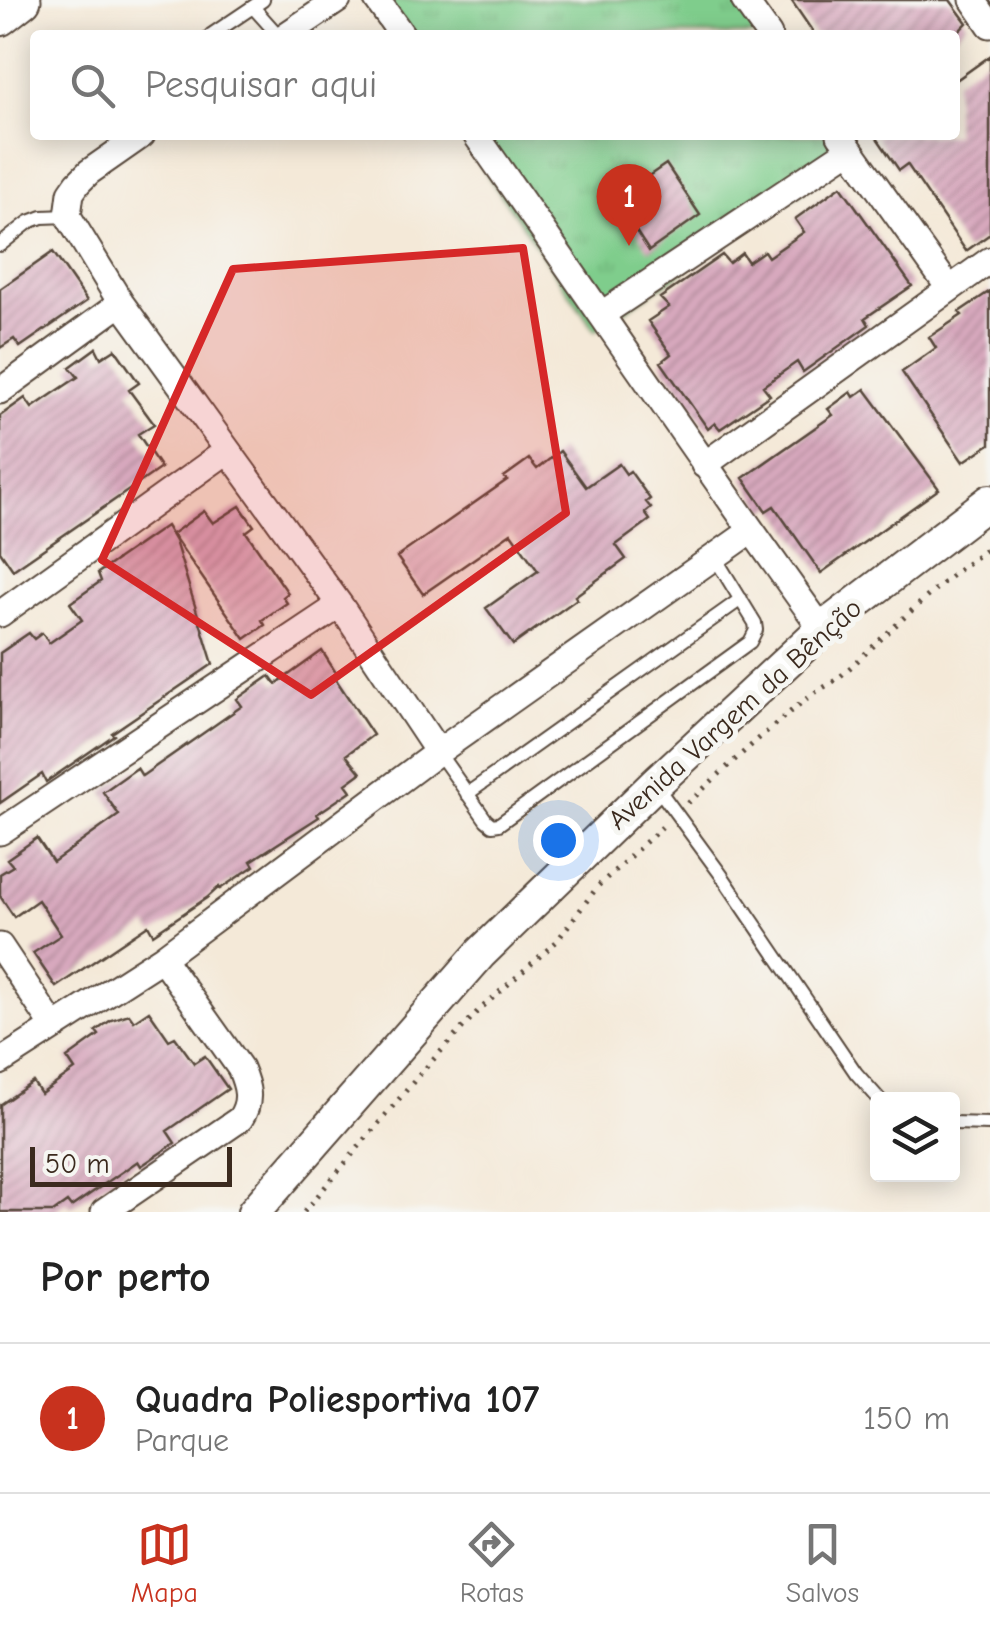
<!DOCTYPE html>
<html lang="pt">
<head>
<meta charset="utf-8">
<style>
  :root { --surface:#fff; --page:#f6f6f6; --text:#222; --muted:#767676; --line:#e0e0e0; --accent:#c8321e }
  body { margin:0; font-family:"Comic Neue",sans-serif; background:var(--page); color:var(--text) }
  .controls { position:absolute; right:30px; bottom:30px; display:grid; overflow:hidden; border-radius:10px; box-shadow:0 5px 25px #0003 }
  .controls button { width:90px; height:90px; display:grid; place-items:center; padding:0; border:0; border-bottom:2px solid var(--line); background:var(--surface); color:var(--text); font:50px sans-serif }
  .scale { position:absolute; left:30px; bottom:25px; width:202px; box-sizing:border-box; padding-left:10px; border:5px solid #3b2a1e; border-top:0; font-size:28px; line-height:35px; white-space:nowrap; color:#3b2a1e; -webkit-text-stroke:8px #f6f6f2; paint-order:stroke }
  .you { position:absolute; left:558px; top:840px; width:35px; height:35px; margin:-25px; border:8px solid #fff; border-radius:50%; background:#1a73e8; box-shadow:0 0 0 15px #1a73e833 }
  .badge { display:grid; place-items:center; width:65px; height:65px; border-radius:50%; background:var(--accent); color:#fff; font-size:32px; font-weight:700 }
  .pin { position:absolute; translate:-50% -82px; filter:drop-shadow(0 2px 5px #0008) }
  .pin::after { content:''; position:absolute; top:52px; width:35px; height:30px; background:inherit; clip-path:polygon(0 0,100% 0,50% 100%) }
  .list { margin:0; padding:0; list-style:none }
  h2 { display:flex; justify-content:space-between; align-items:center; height:130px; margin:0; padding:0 40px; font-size:42px }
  h2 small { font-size:32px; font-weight:400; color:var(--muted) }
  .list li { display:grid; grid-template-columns:65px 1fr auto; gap:30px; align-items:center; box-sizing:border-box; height:150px; padding:0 40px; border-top:2px solid var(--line) }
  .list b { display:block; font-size:38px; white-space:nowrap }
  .list p { margin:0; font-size:32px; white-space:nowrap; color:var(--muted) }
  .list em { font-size:32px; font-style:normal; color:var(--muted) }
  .icon { flex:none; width:55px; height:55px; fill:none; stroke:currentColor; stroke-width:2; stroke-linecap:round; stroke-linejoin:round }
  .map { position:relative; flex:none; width:990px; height:1212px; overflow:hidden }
  .search { position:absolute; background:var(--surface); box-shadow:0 5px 25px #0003; left:30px; right:30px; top:30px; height:110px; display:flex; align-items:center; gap:25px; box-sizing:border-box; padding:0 35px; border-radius:10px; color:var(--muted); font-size:38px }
  .sheet { height:280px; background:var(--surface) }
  nav { display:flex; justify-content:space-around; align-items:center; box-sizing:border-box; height:140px; border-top:2px solid var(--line); background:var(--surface); font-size:28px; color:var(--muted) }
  nav a { display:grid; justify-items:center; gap:5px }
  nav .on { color:var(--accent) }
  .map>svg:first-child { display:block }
  .park { fill:url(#park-tufts); stroke:#5d7c55; stroke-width:2.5 }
  .building { fill:url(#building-hatch) }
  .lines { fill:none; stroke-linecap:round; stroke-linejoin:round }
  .service-casing { stroke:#57473a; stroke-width:16 }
  .minor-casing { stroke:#57473a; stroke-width:29 }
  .tertiary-casing { stroke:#57473a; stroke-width:36 }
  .secondary-casing { stroke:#57473a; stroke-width:39 }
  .path { stroke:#57473a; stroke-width:5; stroke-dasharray:2.5 8; stroke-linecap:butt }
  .service { stroke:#fff; stroke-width:12 }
  .minor { stroke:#fff; stroke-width:25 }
  .tertiary { stroke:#fff; stroke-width:32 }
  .secondary { stroke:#fff; stroke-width:35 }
  .marked { fill:#d62828; fill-opacity:0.2; stroke:#d62828; stroke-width:8; stroke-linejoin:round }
  .labels { text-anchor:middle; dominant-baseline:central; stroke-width:10; stroke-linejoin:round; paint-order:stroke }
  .street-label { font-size:28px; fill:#3b2a1e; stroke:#f6f6f2 }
</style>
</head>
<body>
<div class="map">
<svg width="990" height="1212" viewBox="0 0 990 1212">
  <defs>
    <pattern id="park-tufts" width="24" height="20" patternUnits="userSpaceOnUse" patternTransform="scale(2.5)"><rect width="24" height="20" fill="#7fcd8c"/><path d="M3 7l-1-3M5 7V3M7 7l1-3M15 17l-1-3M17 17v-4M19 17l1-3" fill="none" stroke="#6fb078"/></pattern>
    <pattern id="building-hatch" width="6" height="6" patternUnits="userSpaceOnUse" patternTransform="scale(2.5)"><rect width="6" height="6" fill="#d8a9be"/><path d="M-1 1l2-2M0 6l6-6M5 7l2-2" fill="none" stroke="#b08a9a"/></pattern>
  </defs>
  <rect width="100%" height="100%" fill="#f6f6f2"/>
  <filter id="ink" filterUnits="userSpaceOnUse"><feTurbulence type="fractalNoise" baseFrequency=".01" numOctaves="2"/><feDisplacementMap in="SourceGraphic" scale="20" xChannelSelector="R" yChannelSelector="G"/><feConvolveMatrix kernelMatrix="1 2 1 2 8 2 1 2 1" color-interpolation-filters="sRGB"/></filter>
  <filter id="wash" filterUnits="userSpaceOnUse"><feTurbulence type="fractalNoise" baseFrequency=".0048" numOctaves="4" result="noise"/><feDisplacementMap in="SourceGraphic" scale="40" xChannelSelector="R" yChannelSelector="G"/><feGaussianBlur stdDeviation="2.25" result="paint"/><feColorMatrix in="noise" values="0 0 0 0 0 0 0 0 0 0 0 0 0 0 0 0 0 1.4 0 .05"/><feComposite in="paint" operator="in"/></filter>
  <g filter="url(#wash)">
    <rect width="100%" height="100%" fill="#f4e9d8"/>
    <path class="park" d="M367 0H736L760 35H391Z
      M460 135H828L846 162 595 330Z"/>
    <g id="blocks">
      <path class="building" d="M791 0H950L967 23 955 35H815Z
        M990 56V234L966 251 907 164 899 170 875 135H955V81Z
        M666 164 700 215 649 251 615 199Z
        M841 186 912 286 865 318 869 325 803 372 797 362 763 386 770 395 720 429 715 423 708 429 661 362 671 354 648 321 669 307 660 298 722 255 729 263 742 253 748 262 764 251 768 257 804 232 795 219Z
        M53 252 87 301 20 347 14 339 0 348V289Z
        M990 291V444L963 462 902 372 936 348 929 337 962 315 959 312Z
        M96 348 101 358 115 349 139 383 129 390 154 424 138 434 161 468 13 570 0 551V416L25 398 32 408 54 393 78 377 70 367Z
        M865 389 939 489 821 573 774 506 766 511 743 478 833 415 828 409 851 392 854 397Z
        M560 451 586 487 619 464 626 474 630 471 650 499 646 502 651 508 645 513 650 520 616 545 626 559 575 596 577 599 513 645 486 608 538 571 511 533 423 594 397 557 507 480 504 477 529 459 537 469Z
        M240 506 254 526 246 532 288 593 283 597 287 603 262 620 265 625 245 639 172 534 204 511 213 523Z
        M166 526 175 541 213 664 112 733 114 735 46 782 42 774 0 803V653L29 633 34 639 42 633 49 643 82 620 70 603 101 581 98 573Z
        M322 651 338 676 335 678 373 735 346 755 361 773 346 784 351 791 317 814 319 817 251 861 254 866 220 889 219 887 208 897 153 934 148 925 56 987 33 953 61 935 38 900 14 917 0 896V874L13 866 7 859 37 838 53 862 119 815 103 792 137 768 142 776 242 706 237 699 270 676 276 684Z
        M149 1011 169 1040 175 1037 194 1063 205 1056 228 1089 167 1131 175 1143 141 1166 138 1161 71 1207 67 1202 53 1212H0V1105L33 1082 41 1094 75 1070 67 1058 99 1035 96 1031 111 1020 129 1014 134 1021Z"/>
    </g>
  </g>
  <g filter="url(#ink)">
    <use href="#blocks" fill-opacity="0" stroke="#57473a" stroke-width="2.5"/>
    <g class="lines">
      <g class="service-casing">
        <path id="service" d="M253 7 278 35
          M211 35 263 0
          M0 245 29 222 42 217 68 216
          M438 752 486 820 492 825 499 824 750 642 756 630 755 623 714 556
          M656 786 722 876 856 1073 880 1100
          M467 794 741 599
          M952 1123 990 1124"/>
      </g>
      <g class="minor-casing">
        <path id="minor" d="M377 0 402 35
          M744 0 769 35
          M973 0 990 25
          M286 35 338 0
          M142 135 89 172 78 183 71 193 68 216 121 303 340 605 438 752
          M476 135C592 300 704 466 822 629
          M840 135 949 288
          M602 314 850 149
          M0 391 121 303
          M704 465 990 260
          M0 614 227 451
          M0 832 340 605
          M0 946 54 1027
          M0 1062 162 958 438 752 751 531
          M104 1212 240 1119C252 1101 248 1087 240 1068L162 958"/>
      </g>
      <g class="tertiary-casing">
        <path id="tertiary" d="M254 1212 481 953 655 784 822 629 990 501"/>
      </g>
      <g class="secondary-casing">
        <path id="secondary" d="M0 18 23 0"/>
      </g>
      <path class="path" d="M688 803C726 768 764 732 805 700 817 690 832 684 843 674 892 630 936 584 990 547
        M304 1212 420 1074 478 1011 556 942 598 886 662 827"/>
      <use href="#service" class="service"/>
      <use href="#minor" class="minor"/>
      <use href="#tertiary" class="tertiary"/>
      <use href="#secondary" class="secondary"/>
    </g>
  </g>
  <path class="marked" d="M523 248 566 513 311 695 102 560 233 269Z"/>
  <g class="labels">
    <g class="street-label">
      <text transform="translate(735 714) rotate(-42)">Avenida Vargem da Bênção</text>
    </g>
  </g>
</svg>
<div class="controls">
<button><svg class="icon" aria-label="layers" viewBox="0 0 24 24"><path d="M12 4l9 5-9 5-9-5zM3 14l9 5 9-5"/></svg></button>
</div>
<div class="scale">50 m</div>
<div class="you"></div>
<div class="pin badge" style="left:629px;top:246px">1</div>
<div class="search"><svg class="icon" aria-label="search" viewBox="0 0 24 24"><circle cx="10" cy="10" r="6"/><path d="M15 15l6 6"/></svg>Pesquisar aqui</div>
</div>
<section class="sheet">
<h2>Por perto<small></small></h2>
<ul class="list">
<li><span class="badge">1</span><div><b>Quadra Poliesportiva 107</b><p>Parque</p></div><em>150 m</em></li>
</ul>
</section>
<nav>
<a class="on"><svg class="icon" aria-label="map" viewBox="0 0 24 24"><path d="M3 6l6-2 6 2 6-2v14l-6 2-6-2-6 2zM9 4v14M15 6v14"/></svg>Mapa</a>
<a><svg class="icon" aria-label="directions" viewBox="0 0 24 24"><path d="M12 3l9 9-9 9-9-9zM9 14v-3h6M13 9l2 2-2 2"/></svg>Rotas</a>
<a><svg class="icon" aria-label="saved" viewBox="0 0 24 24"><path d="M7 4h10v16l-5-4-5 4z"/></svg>Salvos</a>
</nav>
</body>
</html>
